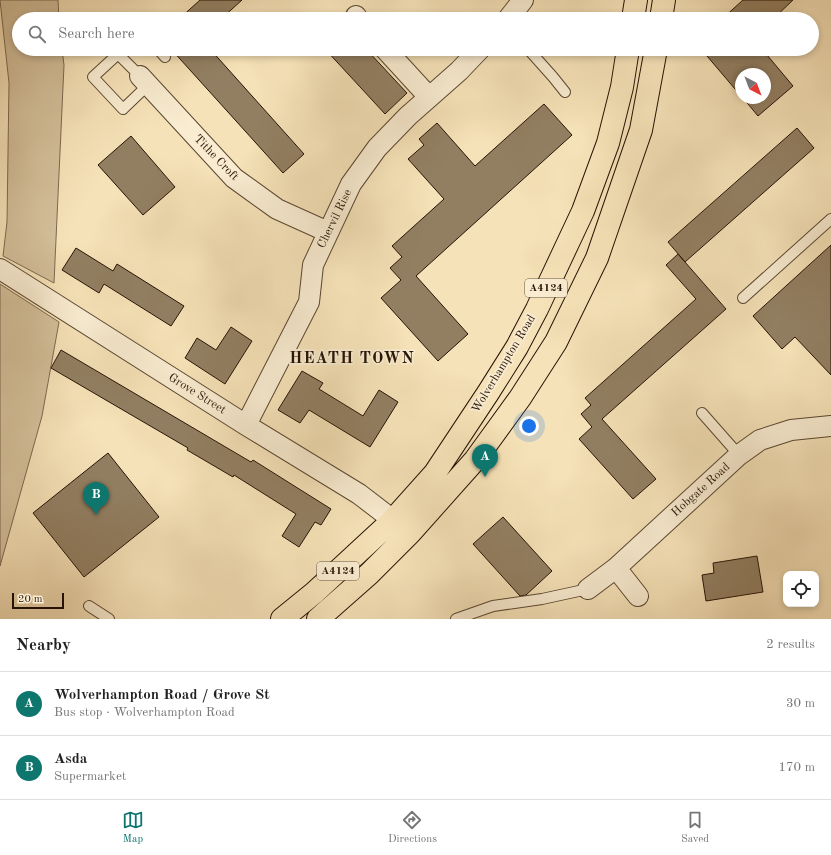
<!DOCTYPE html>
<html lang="en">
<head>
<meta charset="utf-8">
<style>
  :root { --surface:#fff; --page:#f6f6f6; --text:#222; --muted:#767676; --line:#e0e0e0; --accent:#0f766e }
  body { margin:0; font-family:"Old Standard TT",serif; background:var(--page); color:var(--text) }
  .controls { position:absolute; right:12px; bottom:12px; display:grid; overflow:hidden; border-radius:8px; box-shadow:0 2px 6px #0003 }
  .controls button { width:36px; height:36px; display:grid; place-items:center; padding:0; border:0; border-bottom:1px solid var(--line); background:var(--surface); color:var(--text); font:20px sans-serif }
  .compass { position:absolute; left:735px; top:68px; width:36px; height:36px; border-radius:50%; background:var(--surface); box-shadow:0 2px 6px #0003; rotate:138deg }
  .scale { position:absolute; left:12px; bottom:10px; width:52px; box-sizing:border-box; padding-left:4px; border:2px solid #261305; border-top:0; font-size:11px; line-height:14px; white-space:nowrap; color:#261305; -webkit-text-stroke:3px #f9ecd1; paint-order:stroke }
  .you { position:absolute; left:529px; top:426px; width:14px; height:14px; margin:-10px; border:3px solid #fff; border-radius:50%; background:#1a73e8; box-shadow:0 0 0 6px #1a73e833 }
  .badge { display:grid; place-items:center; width:26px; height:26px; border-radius:50%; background:var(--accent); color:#fff; font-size:13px; font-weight:700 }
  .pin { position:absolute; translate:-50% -33px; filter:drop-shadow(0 1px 2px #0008) }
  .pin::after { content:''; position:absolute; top:21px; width:14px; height:12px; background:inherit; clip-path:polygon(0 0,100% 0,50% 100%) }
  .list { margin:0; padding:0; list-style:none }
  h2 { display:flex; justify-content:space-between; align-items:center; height:52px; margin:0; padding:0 16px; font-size:17px }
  h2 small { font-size:13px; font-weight:400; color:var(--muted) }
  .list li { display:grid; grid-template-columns:26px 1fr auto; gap:12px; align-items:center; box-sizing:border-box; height:64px; padding:0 16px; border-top:1px solid var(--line) }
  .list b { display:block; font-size:15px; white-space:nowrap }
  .list p { margin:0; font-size:13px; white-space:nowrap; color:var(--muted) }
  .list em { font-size:13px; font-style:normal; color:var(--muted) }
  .icon { flex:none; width:22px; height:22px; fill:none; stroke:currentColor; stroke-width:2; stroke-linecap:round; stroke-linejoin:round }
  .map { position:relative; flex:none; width:831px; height:619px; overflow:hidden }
  .search { position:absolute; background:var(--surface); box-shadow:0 2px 6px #0003; left:12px; right:12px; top:12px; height:44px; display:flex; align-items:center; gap:10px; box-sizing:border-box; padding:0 14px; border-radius:22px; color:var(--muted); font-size:15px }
  .sheet { height:180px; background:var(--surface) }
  nav { display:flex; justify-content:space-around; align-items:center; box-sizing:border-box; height:56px; border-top:1px solid var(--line); background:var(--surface); font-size:11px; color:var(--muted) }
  nav a { display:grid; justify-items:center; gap:2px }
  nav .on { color:var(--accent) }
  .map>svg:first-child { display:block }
  .green { fill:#d3bf9a; stroke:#7c6950 }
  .building { fill:#927f62; stroke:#261305 }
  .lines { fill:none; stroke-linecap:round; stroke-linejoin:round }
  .service-casing { stroke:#5a4732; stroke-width:12 }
  .minor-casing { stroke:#5a4732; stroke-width:22 }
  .primary-casing { stroke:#261305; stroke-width:24 }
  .service { stroke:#f9ecd1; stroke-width:10 }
  .minor { stroke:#f9ecd1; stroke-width:20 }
  .primary { stroke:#f6e2b8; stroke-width:22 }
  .labels { text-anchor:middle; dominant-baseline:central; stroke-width:3.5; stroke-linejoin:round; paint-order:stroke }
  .shield { fill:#f9ecd1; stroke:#655442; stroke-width:1 }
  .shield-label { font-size:11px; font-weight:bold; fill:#261305 }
  .street-label { font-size:12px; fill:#261305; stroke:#f9ecd1 }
  .district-label { font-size:16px; font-weight:bold; letter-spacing:1px; fill:#261305; stroke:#f9ecd1 }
</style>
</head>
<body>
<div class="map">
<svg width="831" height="619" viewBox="0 0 831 619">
  <rect width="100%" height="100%" fill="#f6e2b8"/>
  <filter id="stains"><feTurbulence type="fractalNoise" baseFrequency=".005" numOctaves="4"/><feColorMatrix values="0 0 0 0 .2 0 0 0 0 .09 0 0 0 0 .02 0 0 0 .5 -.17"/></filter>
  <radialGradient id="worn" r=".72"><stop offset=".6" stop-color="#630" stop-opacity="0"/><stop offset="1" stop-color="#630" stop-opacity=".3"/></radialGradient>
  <path class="green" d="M0 0H58L59 19H19V49H62L64 65 54 283 3 256 7 222 9 83Z
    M0 284 59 322 42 416 0 566Z"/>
  <path class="building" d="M200 0H242L221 19H179Z
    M743 0H793L773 19H722Z
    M171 49H210L304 154 283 173Z
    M325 49H366L407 93 385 114Z
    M701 49H762L793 86 758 116 743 98H765V74H741V96Z
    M544 104 572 135 416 276 468 334 438 361 381 298 401 280 390 268 402 257 392 246 444 199 408 159 424 145 419 139 437 123 475 166Z
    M797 128 814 148 685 262 668 242Z
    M131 136 175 187 143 215 98 165Z
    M831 245V375L795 337 782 349 753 316Z
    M76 248 113 271 117 264 184 306 171 326 104 284 99 293 62 270Z
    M678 254 726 309 602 419 656 479 633 499 579 439 592 427 581 414 591 405 585 398 696 299 666 265Z
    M231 327 252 341 225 384 185 358 197 338 216 350Z
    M61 350 251 462 253 460 331 509 321 525 315 522 299 547 282 536 296 514 234 475 233 477 187 450 188 448 51 368Z
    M302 371 323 383 319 389 363 416 379 390 398 402 370 447 309 410 300 423 278 410Z
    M108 453 159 517 84 577 33 513Z
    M503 517 552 571 526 595 520 596 473 544Z
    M757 556 763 592 706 601 702 575 714 573 713 563Z"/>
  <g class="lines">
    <g class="service-casing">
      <path id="service" d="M123 49 118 54 140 76
        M158 49 165 57
        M528 49 553 77 565 92
        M118 54 93 77 123 109 148 85
        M743 298 831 219
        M702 413 739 455
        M89 606 109 619
        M456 619 493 606 542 599 588 589"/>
    </g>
    <g class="minor-casing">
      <path id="minor" d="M356 16 358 19
        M508 19 523 0
        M385 49 429 97
        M140 76 234 178 277 209 328 232
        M0 269 246 425 359 494 393 520
        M246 425 309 302 313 265 351 184 377 148 408 116 459 71 480 49
        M616 568 638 596
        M588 589 616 568 739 455 760 440 791 430 831 426"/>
    </g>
    <g class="primary-casing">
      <path id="primary" d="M633 19 636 0
        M661 19 664 0
        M282 619 314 593 393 520 435 473 488 393 517 347 537 309 583 211 608 143 622 87 628 49
        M318 619 369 574 410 533 475 460 520 398 556 342 597 258 641 130 656 49"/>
    </g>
    <use href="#service" class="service"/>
    <use href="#minor" class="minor"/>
    <use href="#primary" class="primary"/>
  </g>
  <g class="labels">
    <g class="shield">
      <rect x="525" y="279" width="42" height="18" rx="3"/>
      <rect x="317" y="562" width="42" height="18" rx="3"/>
    </g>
    <g class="shield-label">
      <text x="546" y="288">A4124</text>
      <text x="338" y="571">A4124</text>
    </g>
    <g class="street-label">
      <text transform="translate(216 158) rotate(46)">Tithe Croft</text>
      <text transform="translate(335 219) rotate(-64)">Chervil Rise</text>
      <text transform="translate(504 364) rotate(-59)">Wolverhampton Road</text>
      <text transform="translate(197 394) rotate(32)">Grove Street</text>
      <text transform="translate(701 490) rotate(-42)">Hobgate Road</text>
    </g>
    <g class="district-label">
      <text x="352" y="359">HEATH TOWN</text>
    </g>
  </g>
  <rect width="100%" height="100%" filter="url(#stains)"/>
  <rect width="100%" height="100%" fill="url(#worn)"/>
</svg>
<div class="controls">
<button><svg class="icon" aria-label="locate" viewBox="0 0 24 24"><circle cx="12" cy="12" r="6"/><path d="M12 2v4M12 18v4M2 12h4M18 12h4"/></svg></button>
</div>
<svg class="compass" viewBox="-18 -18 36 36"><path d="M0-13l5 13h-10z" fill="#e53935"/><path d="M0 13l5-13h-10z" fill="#767676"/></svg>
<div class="scale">20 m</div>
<div class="you"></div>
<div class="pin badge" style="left:485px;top:477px">A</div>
<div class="pin badge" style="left:96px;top:515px">B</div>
<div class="search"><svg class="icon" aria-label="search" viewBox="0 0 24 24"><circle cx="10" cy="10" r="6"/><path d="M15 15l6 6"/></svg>Search here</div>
</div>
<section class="sheet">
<h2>Nearby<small>2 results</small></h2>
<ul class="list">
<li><span class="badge">A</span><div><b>Wolverhampton Road / Grove St</b><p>Bus stop · Wolverhampton Road</p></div><em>30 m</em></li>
<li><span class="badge">B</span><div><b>Asda</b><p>Supermarket</p></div><em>170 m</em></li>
</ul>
</section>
<nav>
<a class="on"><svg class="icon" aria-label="map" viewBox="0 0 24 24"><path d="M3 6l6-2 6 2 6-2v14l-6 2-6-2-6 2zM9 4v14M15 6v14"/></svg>Map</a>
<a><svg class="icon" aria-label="directions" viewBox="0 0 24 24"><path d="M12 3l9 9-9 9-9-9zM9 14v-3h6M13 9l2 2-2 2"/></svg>Directions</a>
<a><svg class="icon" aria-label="saved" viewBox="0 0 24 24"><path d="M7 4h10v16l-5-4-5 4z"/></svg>Saved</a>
</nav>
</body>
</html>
